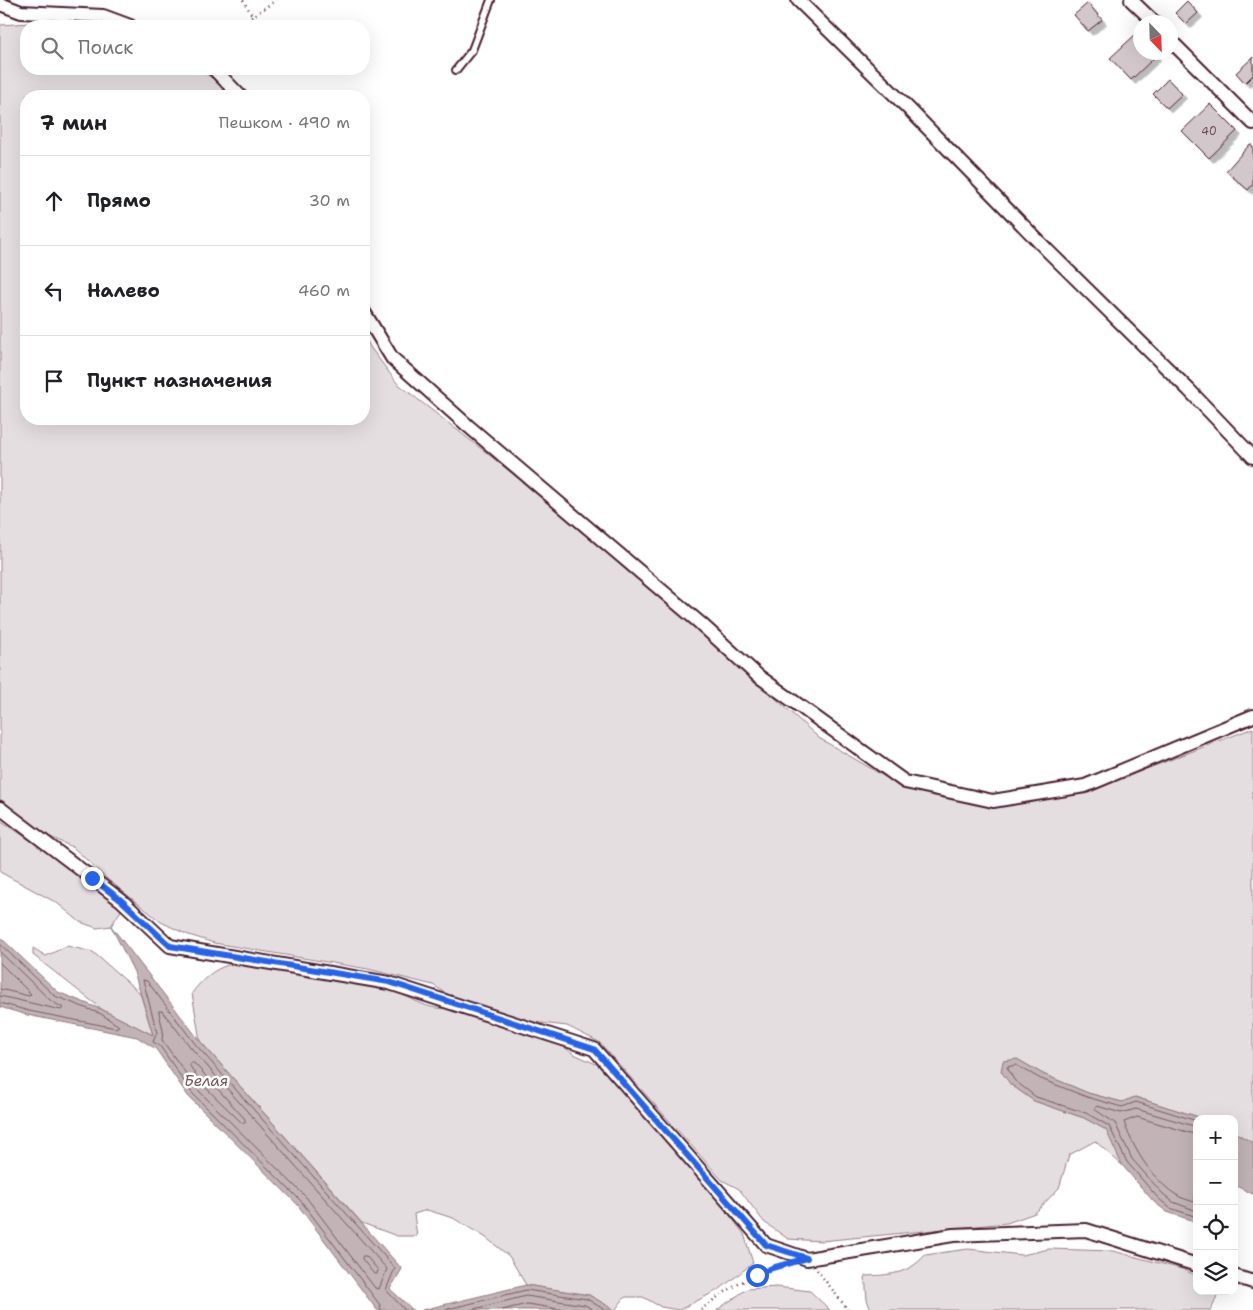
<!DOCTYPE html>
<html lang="ru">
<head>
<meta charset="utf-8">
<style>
  :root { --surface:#fff; --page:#f6f6f6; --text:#202124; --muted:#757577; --line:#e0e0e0 }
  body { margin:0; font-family:"Shantell Sans",sans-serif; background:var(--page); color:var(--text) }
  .controls { position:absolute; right:15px; bottom:15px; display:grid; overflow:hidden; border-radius:10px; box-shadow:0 5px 20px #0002 }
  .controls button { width:45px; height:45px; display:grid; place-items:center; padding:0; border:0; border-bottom:1px solid var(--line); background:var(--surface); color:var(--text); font:25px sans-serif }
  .compass { position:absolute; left:1133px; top:15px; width:45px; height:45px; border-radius:50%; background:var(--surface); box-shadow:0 5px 20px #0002; rotate:157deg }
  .stop { position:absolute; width:15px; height:15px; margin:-11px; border:4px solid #2563eb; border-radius:50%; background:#fff }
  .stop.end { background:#2563eb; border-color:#fff; box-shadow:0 1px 5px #0008 }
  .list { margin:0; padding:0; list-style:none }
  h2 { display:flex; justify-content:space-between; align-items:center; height:65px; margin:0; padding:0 20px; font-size:21px }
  h2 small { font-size:16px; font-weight:400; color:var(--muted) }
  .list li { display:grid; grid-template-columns:32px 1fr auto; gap:15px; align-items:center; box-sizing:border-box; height:90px; padding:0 20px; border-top:1px solid var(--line) }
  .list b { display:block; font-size:19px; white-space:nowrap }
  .list em { font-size:16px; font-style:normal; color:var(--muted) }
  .icon { flex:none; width:28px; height:28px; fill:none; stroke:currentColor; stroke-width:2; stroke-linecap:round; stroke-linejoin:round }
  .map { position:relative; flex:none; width:1253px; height:1310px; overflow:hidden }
  .search { position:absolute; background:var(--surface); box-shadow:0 5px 20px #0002; left:20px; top:20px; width:350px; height:55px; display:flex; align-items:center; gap:12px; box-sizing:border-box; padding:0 18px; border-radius:20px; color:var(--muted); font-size:19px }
  .panel { position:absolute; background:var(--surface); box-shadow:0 5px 20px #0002; left:20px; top:90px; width:350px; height:335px; border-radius:20px }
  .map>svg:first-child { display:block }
  .green { fill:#e5dee0; stroke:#987e86 }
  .water { fill:#c1b3b6; stroke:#91787e }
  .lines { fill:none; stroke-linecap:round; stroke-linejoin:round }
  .shore { stroke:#7a5a63; stroke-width:1 }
  .building { fill:#d2c7cb; stroke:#4a1f2b; filter:url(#shadow) }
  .service-casing { stroke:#4a1f2b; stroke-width:10 }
  .minor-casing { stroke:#4a1f2b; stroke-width:16 }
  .path { stroke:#4a1f2b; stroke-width:2.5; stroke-dasharray:1 4; stroke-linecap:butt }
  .service { stroke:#fff; stroke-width:6 }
  .minor { stroke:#fff; stroke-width:12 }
  .route { stroke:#2563eb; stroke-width:6 }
  .labels { text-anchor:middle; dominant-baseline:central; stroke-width:5; stroke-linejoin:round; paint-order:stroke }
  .number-label { font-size:11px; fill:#6c4953 }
  .water-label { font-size:15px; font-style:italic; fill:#74535c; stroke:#fff }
</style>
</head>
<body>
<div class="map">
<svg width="1253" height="1310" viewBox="0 0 1253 1310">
  <defs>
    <filter id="shadow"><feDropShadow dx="4.5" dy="4.5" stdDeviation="0" flood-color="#0004"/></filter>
  </defs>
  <rect width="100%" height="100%" fill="#fff"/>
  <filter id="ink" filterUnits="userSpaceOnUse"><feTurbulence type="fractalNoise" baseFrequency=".02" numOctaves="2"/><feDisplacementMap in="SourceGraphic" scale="10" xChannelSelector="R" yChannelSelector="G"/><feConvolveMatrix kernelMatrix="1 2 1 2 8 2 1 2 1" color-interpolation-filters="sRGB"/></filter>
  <g filter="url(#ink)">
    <path class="green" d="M62 21 100 26H26V69H199L215 80 229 96H26V419H364V335L370 347 397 383 552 504 624 568 704 633 819 738 904 788 955 800 995 805 1042 799 1097 788 1253 728V1143L1234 1132V1119H1205L1135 1097 1122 1102 1088 1093 1043 1074 1017 1059 1010 1084 1034 1101 1084 1118 1107 1130 1122 1165 1095 1141 1069 1155 1059 1188 1035 1213 1007 1223 821 1241 788 1239 764 1222 739 1189 722 1180 599 1042 567 1026 533 1022H503L550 1037 574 1054 598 1065 710 1189 744 1234 753 1263 720 1289 679 1310 661 1307 643 1297H625L615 1310 589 1295 526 1285 509 1256 485 1237 453 1218 427 1210 414 1214 417 1236H397L362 1223 200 1041 192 993C202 980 212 970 228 965 236 962 367 984 384 988 413 995 430 1018 463 1004L433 985 368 969 214 943 186 934 161 922 106 878 74 848 36 830 0 799V25Z
      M0 820 37 845 122 909 111 926 97 928 80 922 57 903 0 872Z
      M67 946 93 952 140 993 153 1035 103 1010 33 955V948L46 956Z
      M968 1249 1022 1255 1049 1249 1113 1251 1182 1269 1197 1276V1291H1219L1211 1310H871L867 1300 865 1276C888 1275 908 1275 925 1255Z
      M777 1287 810 1291 830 1310H717L747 1289Z"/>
    <path class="water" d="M111 926 200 1041 402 1269 390 1289 413 1310H377L297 1204 188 1096 156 1049 137 1037 27 1015 0 1007V937L58 992 103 1010 153 1035 134 972Z
      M1017 1059 1043 1074 1088 1093 1122 1102 1135 1097 1205 1119H1197V1190L1194 1200 1197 1203V1222L1167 1212 1154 1202 1122 1165 1106 1130 1084 1118 1034 1101 1010 1084 1001 1071 1003 1061Z
      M1234 1132 1253 1143V1194L1234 1185Z
      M526 1285 589 1295 615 1310H422Z"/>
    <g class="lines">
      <path class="shore" d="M0 944 55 996 101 1014 119 1026 116 1028 29 1011 0 1003
        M0 952 50 1000 63 1008 61 1010 0 996
        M0 963 31 994 29 996 0 989
        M159 1011H162L192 1049 387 1269 379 1289 375 1288 306 1197 197 1089 162 1040 163 1031Z
        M191 1063H194L245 1119V1123H242L202 1084 190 1066Z
        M1197 1121 1136 1102 1122 1107 1087 1097 1041 1079 1016 1065 1007 1067 1014 1080 1036 1097 1086 1113 1109 1126 1127 1162 1158 1198 1170 1208 1197 1217
        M1197 1127 1136 1109 1121 1113 1097 1106 1094 1109 1115 1123 1132 1159 1162 1193 1173 1202 1197 1211
        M1197 1135 1137 1117 1124 1122C1133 1148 1151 1178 1175 1194 1181 1199 1190 1200 1197 1203
        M363 1256H366L378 1270 377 1274H374L362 1259Z
        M381 1310 380 1305 301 1201 192 1093 160 1046 153 1042 157 1032 143 980 147 981 196 1045 395 1268 386 1290 405 1310
        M444 1310 526 1290 587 1299 605 1310
        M470 1310 526 1296 585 1305 593 1310
        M502 1310 527 1304 565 1310"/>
    </g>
    <path class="building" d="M1187 1 1198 13 1186 24 1175 13Z
      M1088 3 1102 20 1088 31 1074 15Z
      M1136 34 1140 39V52H1153L1156 56 1131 80 1110 58Z
      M1253 57V75L1245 83 1236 73Z
      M1168 79 1182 94 1167 108 1153 94Z
      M1210 104 1237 131 1209 158 1182 131Z
      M1250 144 1253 146V184L1248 190 1226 171Z"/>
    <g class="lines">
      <g class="service-casing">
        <path id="service" d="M456 70 472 50 491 0"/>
      </g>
      <g class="minor-casing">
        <path id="minor" d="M798 0 909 109 1049 252 1189 390 1253 457
          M1131 0 1154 22
          M0 4 21 12 103 16 130 26
          M1170 40 1253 123
          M214 69 240 96
          M364 312 392 358 467 425 700 623 757 675 905 782 993 801 1085 786 1253 716
          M0 808 122 901 170 946 389 983 594 1049 766 1245 807 1259 953 1235 1086 1230 1197 1265
          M1234 1276 1253 1282"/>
      </g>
      <path class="path" d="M243 0 252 15
        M239 26 276 0
        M817 1270 848 1310
        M701 1310C723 1291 756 1272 785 1264"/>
      <use href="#service" class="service"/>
      <use href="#minor" class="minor"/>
    </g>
  </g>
  <g class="lines" filter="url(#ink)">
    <path class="route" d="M92 878 122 901 170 946 389 982 594 1049 766 1245 807 1258 772 1268 757 1275"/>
  </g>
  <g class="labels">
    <g class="number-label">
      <text x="1209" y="131">40</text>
    </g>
    <g class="water-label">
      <text x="206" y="1081">Белая</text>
    </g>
  </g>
</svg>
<div class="controls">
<button>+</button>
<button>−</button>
<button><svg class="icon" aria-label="locate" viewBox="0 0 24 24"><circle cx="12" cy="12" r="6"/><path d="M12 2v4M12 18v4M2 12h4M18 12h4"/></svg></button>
<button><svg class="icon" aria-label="layers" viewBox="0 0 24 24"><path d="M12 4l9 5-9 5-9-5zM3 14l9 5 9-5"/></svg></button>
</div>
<svg class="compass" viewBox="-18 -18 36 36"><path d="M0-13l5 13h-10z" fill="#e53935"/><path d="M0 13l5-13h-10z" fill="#757577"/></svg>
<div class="stop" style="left:757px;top:1275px"></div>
<div class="stop end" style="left:92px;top:878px"></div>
<div class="search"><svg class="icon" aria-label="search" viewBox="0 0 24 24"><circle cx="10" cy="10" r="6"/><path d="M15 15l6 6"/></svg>Поиск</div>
<section class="panel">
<h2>7 мин<small>Пешком · 490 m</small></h2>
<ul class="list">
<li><svg class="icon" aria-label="ahead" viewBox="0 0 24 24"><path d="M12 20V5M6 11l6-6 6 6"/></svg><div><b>Прямо</b></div><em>30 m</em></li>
<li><svg class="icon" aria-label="left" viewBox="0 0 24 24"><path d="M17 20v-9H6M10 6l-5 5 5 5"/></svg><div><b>Налево</b></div><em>460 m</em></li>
<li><svg class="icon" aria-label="arrive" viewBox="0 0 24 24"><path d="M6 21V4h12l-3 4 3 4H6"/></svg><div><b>Пункт назначения</b></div></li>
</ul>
</section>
</div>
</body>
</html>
